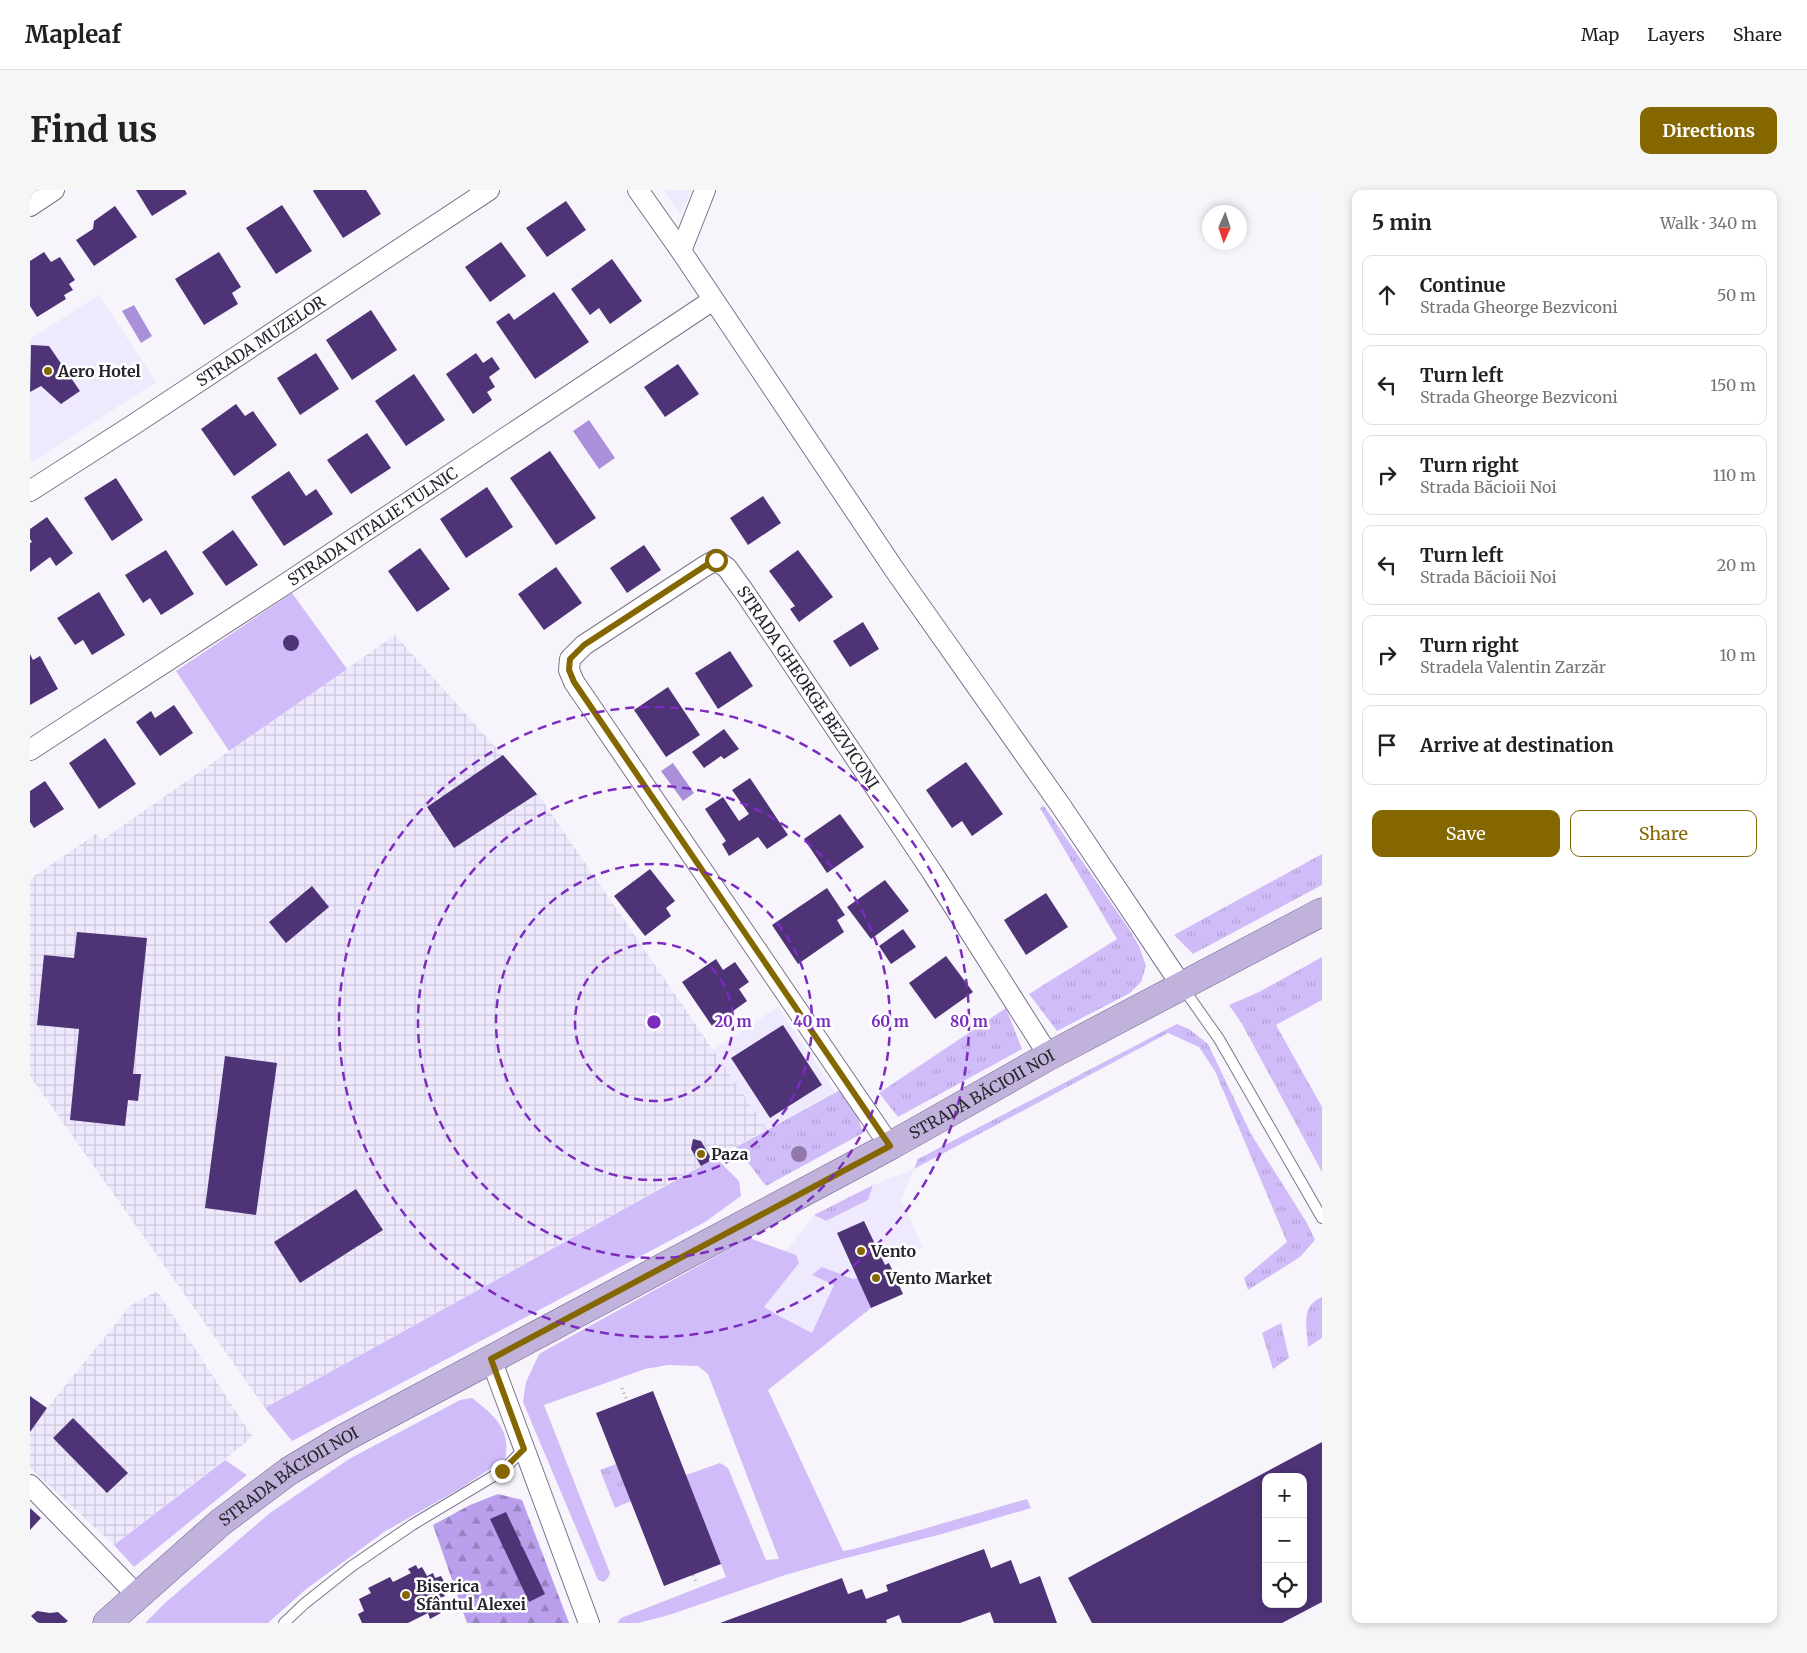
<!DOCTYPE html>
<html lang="en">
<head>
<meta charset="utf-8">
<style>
  :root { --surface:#fff; --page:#f6f6f6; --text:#202124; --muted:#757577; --line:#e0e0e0; --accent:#846700 }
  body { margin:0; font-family:Merriweather,serif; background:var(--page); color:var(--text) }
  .controls { position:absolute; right:15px; bottom:15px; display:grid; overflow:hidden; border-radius:10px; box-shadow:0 2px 8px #0003 }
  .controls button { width:45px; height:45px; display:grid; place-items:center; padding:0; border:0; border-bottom:1px solid var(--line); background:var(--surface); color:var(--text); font:25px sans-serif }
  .compass { position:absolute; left:1172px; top:15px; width:45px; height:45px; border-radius:50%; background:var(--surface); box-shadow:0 2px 8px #0003; rotate:183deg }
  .stop { position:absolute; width:15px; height:15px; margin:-11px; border:4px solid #846700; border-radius:50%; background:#fff }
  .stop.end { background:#846700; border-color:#fff; box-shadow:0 1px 5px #0008 }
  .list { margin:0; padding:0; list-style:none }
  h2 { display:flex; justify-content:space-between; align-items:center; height:65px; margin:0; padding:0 20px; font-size:21px }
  h2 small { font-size:16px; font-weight:400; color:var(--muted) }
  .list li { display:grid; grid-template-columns:32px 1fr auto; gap:15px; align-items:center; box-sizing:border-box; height:80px; margin:0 10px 10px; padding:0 10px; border:1px solid var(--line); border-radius:10px }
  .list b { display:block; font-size:19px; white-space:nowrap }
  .list p { margin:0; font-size:16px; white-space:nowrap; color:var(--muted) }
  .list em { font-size:16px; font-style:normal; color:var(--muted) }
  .actions { display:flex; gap:10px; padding:15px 20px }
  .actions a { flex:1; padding:11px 0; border:1px solid var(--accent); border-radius:10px; text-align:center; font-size:18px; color:var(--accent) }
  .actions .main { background:var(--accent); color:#fff }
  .icon { flex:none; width:28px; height:28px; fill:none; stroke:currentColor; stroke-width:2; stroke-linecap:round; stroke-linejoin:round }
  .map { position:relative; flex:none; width:1292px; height:1433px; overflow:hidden; border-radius:10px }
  header { display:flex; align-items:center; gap:30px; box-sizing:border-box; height:70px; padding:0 25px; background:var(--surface); border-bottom:1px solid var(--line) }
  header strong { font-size:24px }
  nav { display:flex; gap:28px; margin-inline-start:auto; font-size:18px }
  .intro { display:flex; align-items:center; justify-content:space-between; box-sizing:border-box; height:120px; padding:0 30px }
  h1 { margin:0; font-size:35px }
  .button { padding:12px 22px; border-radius:10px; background:var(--accent); color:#fff; font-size:18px; font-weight:700 }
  main { display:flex; gap:30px; padding:0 30px }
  aside { flex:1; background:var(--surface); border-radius:10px; box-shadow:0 2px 8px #0003 }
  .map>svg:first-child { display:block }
  .built { fill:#efe9fe }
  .industrial { fill:url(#industrial-grid) }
  .grass { fill:url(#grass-tufts) }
  .forest { fill:url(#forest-firs) }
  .garden { fill:#d0bcf8 }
  .water { fill:#aa8fda }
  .building { fill:#4e3376; fill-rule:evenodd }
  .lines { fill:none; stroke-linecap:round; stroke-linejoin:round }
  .lane-casing { stroke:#7b748c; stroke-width:12 }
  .street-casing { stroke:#7b748c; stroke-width:22 }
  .primary-casing { stroke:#6f5e8e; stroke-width:29 }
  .path { stroke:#a8a6ae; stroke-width:3; stroke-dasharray:1 4; stroke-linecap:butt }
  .lane { stroke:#fff; stroke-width:10 }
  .street { stroke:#fff; stroke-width:20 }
  .primary { stroke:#c0b2da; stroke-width:28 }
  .tree { fill:#9179ac }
  .route { stroke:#846700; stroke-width:6 }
  .ring { fill:none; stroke:#7b2cbf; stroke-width:2.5; stroke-dasharray:9 6 }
  .poi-dot { fill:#846700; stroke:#fff; stroke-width:2 }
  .labels { text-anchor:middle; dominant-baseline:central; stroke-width:5; stroke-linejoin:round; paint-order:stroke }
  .street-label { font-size:16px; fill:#27242e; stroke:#fff }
  .poi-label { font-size:16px; font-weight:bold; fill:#27242e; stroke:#fff; text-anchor:start }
  .centre { fill:#7b2cbf; stroke:#fff; stroke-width:2.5 }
  .ring-label { font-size:15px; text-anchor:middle; font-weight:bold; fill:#7b2cbf; stroke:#fff; stroke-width:5; stroke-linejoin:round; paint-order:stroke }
</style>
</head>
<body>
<header>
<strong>Mapleaf</strong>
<nav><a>Map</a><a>Layers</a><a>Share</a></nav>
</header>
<div class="intro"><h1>Find us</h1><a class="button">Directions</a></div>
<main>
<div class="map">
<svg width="1292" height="1433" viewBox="0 0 1292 1433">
  <defs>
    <pattern id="industrial-grid" width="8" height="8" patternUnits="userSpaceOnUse" patternTransform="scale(1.25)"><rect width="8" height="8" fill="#efe9fe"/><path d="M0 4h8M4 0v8" fill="none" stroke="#cdc8da"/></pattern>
    <pattern id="grass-tufts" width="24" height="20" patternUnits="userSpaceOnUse" patternTransform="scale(1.25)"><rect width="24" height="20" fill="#d0bcf8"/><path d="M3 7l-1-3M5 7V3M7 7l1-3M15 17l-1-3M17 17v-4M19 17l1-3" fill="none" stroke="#b3a1d5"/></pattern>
    <pattern id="forest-firs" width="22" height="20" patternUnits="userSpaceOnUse" patternTransform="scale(1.25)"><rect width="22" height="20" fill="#ba9fec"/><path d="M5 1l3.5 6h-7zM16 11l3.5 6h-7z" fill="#9781c0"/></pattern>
  </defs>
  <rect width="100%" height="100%" fill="#f7f5fb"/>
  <path class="built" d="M633 0H662L651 24Z
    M69 105 126 192 3 272 0 267V149Z
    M748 817 805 902 737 939 683 860Z
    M884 979 871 1010 893 1057 859 1074 873 1104 841 1118 738 1200 705 1128 784 1025 796 1031 838 1010 843 995Z"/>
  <path class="industrial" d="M365 445 510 607 737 939 235 1218 0 886V689L66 644 71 651Z
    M127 1101 223 1247 84 1355 0 1278V1242L17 1218 100 1116Z"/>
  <path class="grass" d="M1014 616 1099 739 1109 756 1116 776 1111 792 1100 803 1027 841 999 804 1087 749 1010 618Z
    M1292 664V695L1163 764 1144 745Z
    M1292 767V810L1246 835 1292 917V982L1212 834 1199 815 1229 802Z
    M976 818 992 859 868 927 849 903Z
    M1147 834 1159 839 1178 854 1221 944 1277 1033 1285 1050 1270 1067 1218 1100 1214 1088 1257 1052 1185 881 1169 857 1138 843 884 979 888 969Z
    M810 900 826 922 833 943 736 996 706 957Z
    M843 995 838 1010 796 1031 784 1025Z
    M1292 1107V1148L1278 1157C1277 1137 1270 1116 1292 1107Z
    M1251 1133 1259 1168 1243 1179 1232 1143Z
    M586 1274 601 1311 585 1318 570 1280Z"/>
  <path class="forest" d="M468 1304 492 1310 539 1433H437L403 1335 440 1315Z"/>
  <path class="garden" d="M262 403 317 479 199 561 146 481Z
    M686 968 709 991 711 1006 675 1032 262 1251 235 1218Z
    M719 1048 766 1065 769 1073 734 1117 749 1126 782 1143 804 1095 782 1085 792 1077 823 1089 828 1088 841 1118 738 1200 813 1361 824 1359 997 1309 1001 1318 912 1344 808 1370 755 1385 639 1425 608 1433H587L591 1428 696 1387 656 1285 690 1273 698 1278 736 1370 749 1369 678 1184 668 1176 638 1175 615 1179 514 1215 580 1383 578 1388 574 1392 568 1390 493 1212 496 1192 509 1164Z
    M442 1208C463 1224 482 1240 475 1269L431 1298 354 1342 275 1400 238 1433H115L136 1412 240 1323 319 1269 430 1210Z
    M195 1270 217 1285 104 1377 84 1355Z"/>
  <path class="water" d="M104 115 122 146 111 153 92 121Z
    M559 230 585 268 569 279 543 241Z
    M643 573 664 603 653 611 631 581Z"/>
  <path class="building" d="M106 0H155L157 4 122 26Z
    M284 0H336L351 24 313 48 283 1Z
    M536 11 556 40 517 67 496 38Z
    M252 15 282 61 246 84 216 38Z
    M85 16 107 47 64 76 46 50 63 39 64 31Z
    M471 52 496 86 460 112 435 77Z
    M14 62 21 72 30 67 45 90 39 94 43 100 34 105 36 109 7 127 0 116V71Z
    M189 62 211 97 202 103 208 114 174 135 145 89Z
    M582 69 612 111 580 134 569 118 560 125 541 99Z
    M524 102 559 152 505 189 466 132 479 123 484 130Z
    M341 120 367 160 322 190 296 150Z
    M1 155 19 156 50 201 31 214 11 196 0 202Z
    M286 163 309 199 270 225 247 188Z
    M446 163 453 173 462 167 470 179 459 187 465 197 457 202 462 210 443 224 416 184Z
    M648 174 669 204 635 227 614 197Z
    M384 184 415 230 376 256 345 211Z
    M206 214 215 226 223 221 247 255 204 286 171 239Z
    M337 243 361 278 321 304 297 270Z
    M520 261 566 328 526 355 480 288Z
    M259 281 276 306 286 299 303 324 254 356 221 307Z
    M86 288 113 330 82 351 54 308Z
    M457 297 483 337 436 368 410 329Z
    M733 306 751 333 718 355 700 328Z
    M17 327 43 363 26 376 20 367 0 382V353L2 352 0 349V339Z
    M203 340 228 375 196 396 172 362Z
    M614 355 631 380 597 403 580 378Z
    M390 358 420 399 387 422 358 381Z
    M136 360 164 404 131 425 120 408 113 413 95 385Z
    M768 360 803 407 769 432 760 419 765 416 739 381Z
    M526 377 552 413 514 440 488 404Z
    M69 402 95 445 62 465 53 450 45 455 27 428Z
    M833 432 849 459 820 477 803 451Z
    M253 453a8 8 0 1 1 16 0a8 8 0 1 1-16 0Z
    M700 461 723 496 688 519 665 483Z
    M0 464 3 470 10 466 28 499 0 515Z
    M638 497 670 545 636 567 604 520Z
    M144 515 163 543 130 566 106 532 121 521 125 528Z
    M694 539 709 559 694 569 691 566 674 578 662 562Z
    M75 548 106 594 69 619 39 573Z
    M473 565 507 604 424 658 397 617Z
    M936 572 973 624 942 646 932 631 922 638 896 600Z
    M720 588 758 645 737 659 728 647 699 666 692 654 696 651 675 619 693 607 709 631 719 624 702 600Z
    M15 591 34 619 4 638 0 632V601Z
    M810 624 834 657 797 683 774 649Z
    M620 679 645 711 636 718 641 726 615 746 584 706Z
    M855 690 879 721 841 749 817 717Z
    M282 696 299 717 256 753 239 732Z
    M797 698 815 725 807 730 814 742 768 774 742 735Z
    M1016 703 1038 737 996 765 974 730Z
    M873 739 886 757 861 774 849 756Z
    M47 742 117 748 103 884H111L108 911 98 910 95 936 40 930 49 839 7 835 14 765 44 768Z
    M916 766 943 802 905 829 879 793Z
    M686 769 693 780 705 772 719 792 709 799 717 811 682 836 652 792Z
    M753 835 792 895 740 928 701 868Z
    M195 866 247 873 226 1025 175 1018Z
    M663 949 671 951 682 970 671 976 661 959Z
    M326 999 353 1040 270 1093 244 1052Z
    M834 1031 855 1075 859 1073 873 1104 841 1118 807 1043Z
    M623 1201 691 1374 634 1396 566 1223Z
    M0 1206 17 1218 0 1242Z
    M43 1228 98 1283 77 1303 23 1248Z
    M1292 1252V1412L1252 1433H1062L1038 1388ZM1236 1287H1273V1414H1236Z
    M0 1318 11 1328 0 1340Z
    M476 1322 515 1404 499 1412 460 1329Z
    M954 1359 961 1378 981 1370 990 1394 1010 1386 1027 1433H964L960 1422 930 1433H872L869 1425 856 1430 857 1433H690L812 1388 818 1404 832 1399 836 1409 858 1401 856 1395Z
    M386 1375 388 1379 392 1377 397 1386 403 1383 405 1388 411 1386 416 1395 410 1398 415 1406 410 1408 414 1417 408 1420 411 1423 400 1429 398 1423 378 1433H332L328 1424 334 1421 329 1409 341 1403 338 1398 360 1387 363 1392 381 1383 378 1379Z
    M7 1421 20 1423 28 1422 38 1431 35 1433H8L1 1426Z"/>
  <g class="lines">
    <g class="lane-casing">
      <path id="lane" d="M1153 798 1189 849 1292 1028
        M254 1433 274 1414 322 1376 382 1335 472 1281 494 1259"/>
    </g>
    <g class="street-casing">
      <g id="street">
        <path d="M608 0 651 61 864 379 1031 616 1152 796"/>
        <path d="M0 16 24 0"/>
        <path d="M651 61 675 0"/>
        <path id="s1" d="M0 301 103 235 459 0"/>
        <path id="s2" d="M0 560 257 393 683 110"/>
        <path id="s3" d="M860 956 544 492 539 480 540 469 554 455 675 376 686 370 697 378 715 403 902 682 1019 866"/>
        <path d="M461 1169 559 1433"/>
        <path d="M0 1295 107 1405"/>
      </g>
    </g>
    <g class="primary-casing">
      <g id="primary">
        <path id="s4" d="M77 1433 191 1332 259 1281 314 1248 860 956 1019 866 1292 722"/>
      </g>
    </g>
    <path class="path" d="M592 1198 597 1211
      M491 1355 503 1350
      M663 1385 666 1392"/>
    <use href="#lane" class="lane"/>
    <use href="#street" class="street"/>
    <use href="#primary" class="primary"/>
  </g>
  <circle class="tree" cx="769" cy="964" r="8"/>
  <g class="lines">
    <path class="route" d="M472 1281 494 1259 461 1169 860 956 544 492 539 480 540 469 554 455 675 376 686 370"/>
  </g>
  <g class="ring">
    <circle cx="624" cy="832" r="79"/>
    <circle cx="624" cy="832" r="158"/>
    <circle cx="624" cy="832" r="236"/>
    <circle cx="624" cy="832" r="315"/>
  </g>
  <g class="poi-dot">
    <circle cx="18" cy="181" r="5"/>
    <circle cx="671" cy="964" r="5"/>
    <circle cx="831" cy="1061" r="5"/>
    <circle cx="846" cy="1088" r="5"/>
    <circle cx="376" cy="1405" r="5"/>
  </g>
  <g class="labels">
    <g class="street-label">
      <text stroke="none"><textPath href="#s1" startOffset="275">STRADA MUZELOR</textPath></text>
      <text stroke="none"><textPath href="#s2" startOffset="409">STRADA VITALIE TULNIC</textPath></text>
      <text stroke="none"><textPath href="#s3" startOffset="920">STRADA GHEORGE BEZVICONI</textPath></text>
      <text stroke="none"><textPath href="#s4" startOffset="1026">STRADA BĂCIOII NOI</textPath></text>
      <text stroke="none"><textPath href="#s4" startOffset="234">STRADA BĂCIOII NOI</textPath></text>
    </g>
    <g class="poi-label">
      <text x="28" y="181">Aero Hotel</text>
      <text x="681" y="964">Paza</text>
      <text x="841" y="1061">Vento</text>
      <text x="856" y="1088">Vento Market</text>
      <text x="386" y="1396">Biserica<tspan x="386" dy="18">Sfântul Alexei</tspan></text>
    </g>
  </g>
  <circle cx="624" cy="832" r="8" class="centre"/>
  <g class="ring-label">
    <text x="703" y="837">20 m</text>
    <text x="782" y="837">40 m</text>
    <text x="860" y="837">60 m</text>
    <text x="939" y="837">80 m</text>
  </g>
</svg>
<div class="controls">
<button>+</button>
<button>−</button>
<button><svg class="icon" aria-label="locate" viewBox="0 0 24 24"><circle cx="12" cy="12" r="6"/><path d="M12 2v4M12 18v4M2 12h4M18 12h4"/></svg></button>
</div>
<svg class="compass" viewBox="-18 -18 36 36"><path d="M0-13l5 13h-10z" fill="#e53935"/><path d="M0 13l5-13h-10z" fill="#757577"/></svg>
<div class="stop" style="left:686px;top:370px"></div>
<div class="stop end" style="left:472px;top:1281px"></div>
</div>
<aside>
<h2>5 min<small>Walk · 340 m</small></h2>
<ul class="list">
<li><svg class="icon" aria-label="ahead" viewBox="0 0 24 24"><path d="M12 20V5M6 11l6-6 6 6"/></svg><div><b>Continue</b><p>Strada Gheorge Bezviconi</p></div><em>50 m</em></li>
<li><svg class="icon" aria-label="left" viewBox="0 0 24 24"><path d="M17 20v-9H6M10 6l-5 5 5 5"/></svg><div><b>Turn left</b><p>Strada Gheorge Bezviconi</p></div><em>150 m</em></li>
<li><svg class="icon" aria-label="right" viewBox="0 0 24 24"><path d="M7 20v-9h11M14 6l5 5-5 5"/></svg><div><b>Turn right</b><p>Strada Băcioii Noi</p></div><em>110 m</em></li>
<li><svg class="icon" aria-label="left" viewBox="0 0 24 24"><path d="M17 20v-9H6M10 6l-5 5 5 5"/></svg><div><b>Turn left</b><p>Strada Băcioii Noi</p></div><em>20 m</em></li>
<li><svg class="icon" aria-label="right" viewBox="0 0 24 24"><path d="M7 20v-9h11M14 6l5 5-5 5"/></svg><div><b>Turn right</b><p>Stradela Valentin Zarzăr</p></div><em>10 m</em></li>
<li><svg class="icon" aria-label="arrive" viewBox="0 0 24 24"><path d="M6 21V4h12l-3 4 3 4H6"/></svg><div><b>Arrive at destination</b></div></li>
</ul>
<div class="actions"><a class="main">Save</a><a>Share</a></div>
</aside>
</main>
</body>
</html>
